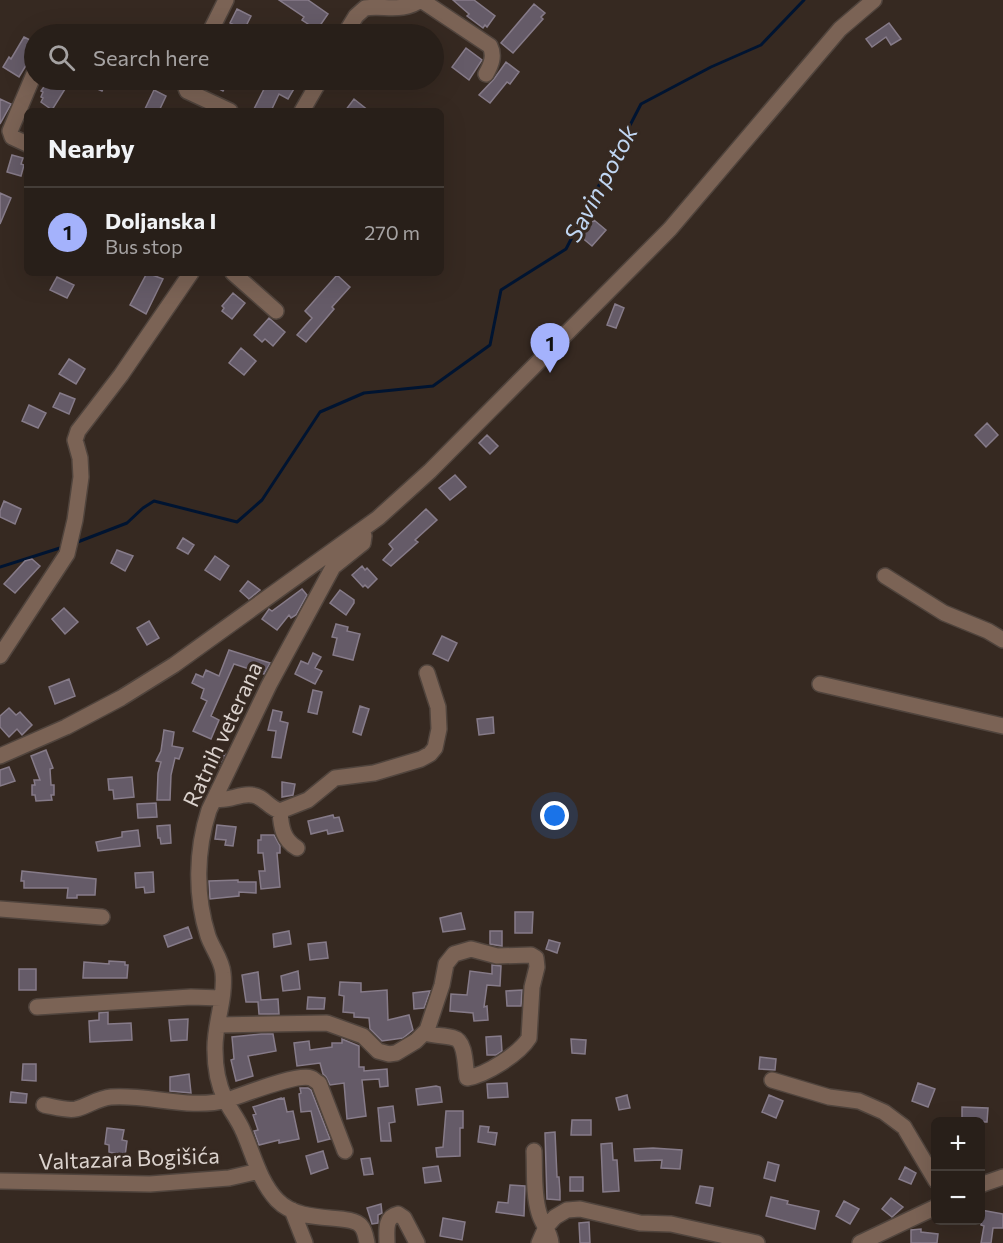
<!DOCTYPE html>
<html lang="en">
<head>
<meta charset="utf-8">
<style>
  :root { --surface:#281f19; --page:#302722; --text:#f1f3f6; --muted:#a5a2a2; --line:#443d38; --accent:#a4b2fc }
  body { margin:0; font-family:Commissioner,sans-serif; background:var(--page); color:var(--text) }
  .controls { position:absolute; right:18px; bottom:18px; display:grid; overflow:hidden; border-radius:9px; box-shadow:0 6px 24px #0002 }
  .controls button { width:54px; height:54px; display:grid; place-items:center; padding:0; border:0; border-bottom:2px solid var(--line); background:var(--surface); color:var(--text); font:30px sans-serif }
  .you { position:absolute; left:555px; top:816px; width:21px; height:21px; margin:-15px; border:4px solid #fff; border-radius:50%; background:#1a73e8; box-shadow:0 0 0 9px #1a73e833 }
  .badge { display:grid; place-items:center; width:39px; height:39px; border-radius:50%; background:var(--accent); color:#111; font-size:20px; font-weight:700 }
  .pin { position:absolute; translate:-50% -50px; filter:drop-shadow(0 2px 3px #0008) }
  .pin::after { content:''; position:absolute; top:32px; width:21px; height:18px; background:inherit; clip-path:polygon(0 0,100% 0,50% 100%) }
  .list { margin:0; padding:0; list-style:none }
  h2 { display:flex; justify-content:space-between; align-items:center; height:78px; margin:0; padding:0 24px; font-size:26px }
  h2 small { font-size:20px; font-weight:400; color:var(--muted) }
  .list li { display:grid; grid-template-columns:39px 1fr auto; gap:18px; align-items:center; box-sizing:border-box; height:90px; padding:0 24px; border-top:2px solid var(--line) }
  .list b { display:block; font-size:22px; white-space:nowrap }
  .list p { margin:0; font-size:20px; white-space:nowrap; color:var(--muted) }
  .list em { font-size:20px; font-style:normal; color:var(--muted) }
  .icon { flex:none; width:33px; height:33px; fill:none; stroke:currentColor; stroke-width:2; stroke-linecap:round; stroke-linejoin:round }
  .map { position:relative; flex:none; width:1003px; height:1243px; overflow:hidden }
  .search { position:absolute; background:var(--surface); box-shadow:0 6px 24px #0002; left:24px; top:24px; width:420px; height:66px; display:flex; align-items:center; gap:15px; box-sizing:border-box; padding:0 21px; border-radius:33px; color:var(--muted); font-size:22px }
  .panel { position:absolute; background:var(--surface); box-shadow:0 6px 24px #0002; left:24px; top:108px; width:420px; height:168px; border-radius:9px }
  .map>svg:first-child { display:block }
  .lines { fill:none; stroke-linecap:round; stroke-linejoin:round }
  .stream { stroke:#001431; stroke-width:3 }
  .building { fill:#655b68; stroke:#867b89; stroke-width:1.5 }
  .minor-casing { stroke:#50443d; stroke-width:18 }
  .minor { stroke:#7b6355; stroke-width:15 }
  .labels { text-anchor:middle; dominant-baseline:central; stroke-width:6; stroke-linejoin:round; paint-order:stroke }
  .street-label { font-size:22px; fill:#dbd2cd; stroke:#362921 }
  .water-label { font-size:24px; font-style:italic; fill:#c0d6f2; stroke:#362921 }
</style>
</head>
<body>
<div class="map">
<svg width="1003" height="1243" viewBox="0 0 1003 1243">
  <rect width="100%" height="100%" fill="#362921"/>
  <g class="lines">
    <path class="stream" d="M75 543 127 523 143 508 154 501 237 522 262 500 320 412 364 393 433 386 490 345 501 290 566 249 641 104 711 67 761 45 804 0
      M0 567 63 547"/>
  </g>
  <path class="building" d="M279 0H308L328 14 317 30 302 20 304 17Z
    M453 0H474L495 16 487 27 485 25 483 28 467 16 469 14Z
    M534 4 545 13 541 17 543 19 513 53 501 43Z
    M237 9 251 16 244 30 230 23Z
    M889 23 901 39 891 45 886 37 872 47 866 39Z
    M24 37 34 42V58L31 57 19 77 3 67 9 57 11 59Z
    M466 48 482 60 469 80 452 67Z
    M506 62 519 72 510 84 507 82 490 103 479 95 494 79Z
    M77 80H107L102 91Z
    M202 80H229L223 91Z
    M242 80H282L295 87 288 99 279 94 271 111H253L264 89Z
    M51 81 65 89 52 110 41 102 43 98 41 97 43 92 41 91 46 84 48 85Z
    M154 90 166 96 159 111H144Z
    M0 99 11 104 0 124Z
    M354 99 369 111H345Z
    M12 155 23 158 21 164 24 165 21 176 7 172Z
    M0 193 11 198 0 224Z
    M594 220 606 230 592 246 580 236Z
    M147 273 163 279 146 314 130 305Z
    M337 275 350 287 332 307 334 309 306 342 297 335 312 318 305 311Z
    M57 277 74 285 67 298 50 290Z
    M233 293 245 303 232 319 222 311 224 308 222 306Z
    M615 304 624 308 616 328 607 325Z
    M269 318 285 332 273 346 265 339 262 342 254 335Z
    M241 348 256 361 244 375 229 363Z
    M69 359 85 369 76 384 59 374Z
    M60 393 75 399 69 414 53 407Z
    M29 405 46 413 38 428 22 421Z
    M987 423 998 435 986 447 975 435Z
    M487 435 498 446 490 454 479 443Z
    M455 475 466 487 450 500 439 488Z
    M4 501 21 509 15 524 0 517V511Z
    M426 509 437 520 415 540 418 542 391 566 383 560 393 549 389 544Z
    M183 538 194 545 188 554 177 548Z
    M117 550 133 556 125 571 111 563Z
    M215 556 229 566 220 580 205 570Z
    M32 559 40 566 15 593 4 584 25 561Z
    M362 566 365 570 367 568 377 579 368 588 365 585 363 587 352 575Z
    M248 581 260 590 249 599 240 591Z
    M302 589 307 595 296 615 291 618 289 615 277 630 262 619 269 609 272 611Z
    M340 590 354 600V603L346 615 330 603Z
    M64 608 78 622 65 634 52 619Z
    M149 621 159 638 147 645 137 628Z
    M336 624 348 627 347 631 360 634 353 660 333 655 337 638 332 637Z
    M442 636 457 643 448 661 433 654Z
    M229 650 270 663 264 674 234 664 211 716 219 720 211 739 193 731 207 701 201 698 204 689 192 683 196 674 203 677 206 670 219 676Z
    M313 653 321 657 315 668 322 671 315 684 295 674 301 661 308 664Z
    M69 679 75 696 55 704 49 687Z
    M313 690 322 692 317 714 308 712Z
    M360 706 369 709 361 735 353 732Z
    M9 708 16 715 20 712 32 725 22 735 17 729 9 737 0 727V716Z
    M273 710 282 712 280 721 288 723 281 758 272 757 276 731 268 730Z
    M493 717 494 733 479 735 477 719Z
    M164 730 174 732 172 746 183 748 179 759 175 758 171 775 170 800H157L158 773 161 762 156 761 161 751Z
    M46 750 53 768 50 769 51 785H54V795H51L52 800 36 801 35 795H32V785H35L34 780H40L31 756Z
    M212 751 225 754 219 766 208 764Z
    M9 767 15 781 0 786V770Z
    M132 777 134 797 114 799 113 790H109L108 779Z
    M282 782 295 784 293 795 282 797Z
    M156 803 157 817 138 818 137 804Z
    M333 815 334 818 339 817 343 831 328 834 327 830 311 834 308 821Z
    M170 825 171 843 161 844 160 838H158L157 826Z
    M217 825 236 827 233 846 225 845 226 840 215 839Z
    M138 830 140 846 98 851 96 842 122 837V832Z
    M261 835H274L280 846V853H277L280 887 261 889 259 871H265L263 853H258V840H261Z
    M22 871 96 879 95 895H77V898H67L68 888H24V881H21Z
    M153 872 154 892 145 893 144 887 136 888 135 873Z
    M238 880V882H256V893L239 892V896L210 899 209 881Z
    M515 912H533L532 933H515Z
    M461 913 465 929 443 932 440 918Z
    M188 927 192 938 168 947 164 936Z
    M289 931 291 944 274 947 273 934Z
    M490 931H502V946L490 944Z
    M549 940 560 943 557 953 546 949Z
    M326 942 328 958 310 960 308 944Z
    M109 961 125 962V965H128L127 978H83L84 962 109 964Z
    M492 965 501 966 500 986 487 985 484 1007 487 1006 488 1020 474 1021 473 1013 450 1011 451 994 467 995 470 971 492 974Z
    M19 969H36V990H19Z
    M298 971 300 989 283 991 281 976Z
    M258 972 261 1000 278 999 279 1014H259L258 1002H246L242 975Z
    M340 982 361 983V992L387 990 388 1020 409 1015 413 1030 403 1038 382 1041 370 1029 369 1018 354 1017V1013L343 1012 344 996 339 995Z
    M522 990 521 1006H507L506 991Z
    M430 991 424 1008 414 1009 413 993Z
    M308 997 325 998 324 1009H307Z
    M108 1012V1024L131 1023 132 1040 90 1042 89 1021 99 1020V1013Z
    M188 1019 187 1040 171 1041 169 1020Z
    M261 1034H273L276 1051 248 1056 253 1076 236 1081 231 1060 234 1059 232 1037Z
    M501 1036 502 1051 496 1055H487L486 1037Z
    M342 1039 359 1046V1067H364V1071L387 1069 388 1086 380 1087 379 1079 362 1080 366 1116 347 1119 344 1083 330 1085 326 1077 323 1074 320 1063 297 1066 294 1043 309 1041 310 1050 332 1047V1043H342Z
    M571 1039 586 1040 585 1054 572 1053Z
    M760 1057 776 1059 775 1070 759 1069Z
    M23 1064H36V1081L22 1080Z
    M189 1074 191 1093 170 1091V1077Z
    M507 1083 508 1097 488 1098 487 1084Z
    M918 1083 935 1089 928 1107 912 1101Z
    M436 1086 440 1087 442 1102 418 1105 416 1089Z
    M300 1088H308L311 1090 330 1139 318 1142 311 1111 301 1112 299 1094 301 1093Z
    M11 1092 27 1094 26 1103 10 1102Z
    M627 1095 630 1108 619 1110 616 1098Z
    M769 1095 783 1101 776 1118 762 1112Z
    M281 1098V1099L284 1098 287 1112 293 1111 299 1139 279 1143V1140L259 1145 254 1131 258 1130 253 1115 256 1114 253 1107Z
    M393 1106 395 1122 389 1123 391 1141H381L378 1108Z
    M962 1107 988 1108 987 1122H962Z
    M446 1111H463V1128H460V1156L437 1157 436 1148 443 1147Z
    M572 1120H591V1135H571Z
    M480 1126 489 1127 488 1132 497 1133 495 1145 478 1142Z
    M107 1128 124 1130 122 1140 127 1141 125 1156 109 1152V1145L105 1144Z
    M555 1132 557 1177H559L560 1191V1200L547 1199 545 1133Z
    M612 1143 613 1160H617L619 1191 603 1192 601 1144Z
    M653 1148 682 1150 680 1169 661 1168 662 1160 635 1161 634 1149Z
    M323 1151 328 1168 311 1174 306 1156Z
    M370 1158 373 1174 364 1175 361 1159Z
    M768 1162 779 1165 775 1181 764 1178Z
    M438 1166 441 1181 425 1183 423 1168Z
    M905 1167 916 1173 911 1184 899 1179Z
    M570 1177H583V1191H570Z
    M510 1185 525 1186 524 1216 496 1212 498 1202 508 1203Z
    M700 1186 713 1188 710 1206 696 1203Z
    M771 1197 788 1201 787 1204 819 1211 815 1229 766 1216Z
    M891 1198 903 1207 892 1217 882 1209Z
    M844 1201 859 1209 850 1224 836 1216Z
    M381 1204 382 1213 378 1215V1223L372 1224 367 1208Z
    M981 1210 1003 1214V1228H993L991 1243H981L984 1226 981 1225Z
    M443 1218 465 1222 462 1240 440 1236Z
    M589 1222 590 1243H580L579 1223Z
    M921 1229V1232L938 1234 937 1243H911V1230Z"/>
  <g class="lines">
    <g class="minor-casing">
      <path id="minor" d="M421 0 490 46C495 56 491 65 486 74
        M209 34 226 0
        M345 34 356 16 365 8C383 5 404 13 420 0
        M187 80 185 85 187 91 230 111
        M302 111 320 80
        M27 144 12 137 10 131 34 74
        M233 273 276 311
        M362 530 364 536 363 543 333 567 269 685 209 810C196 850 195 896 208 936 212 948 222 960 223 973 226 999 214 1025 215 1050 215 1067 218 1084 225 1099 230 1110 238 1119 243 1131 253 1153 259 1181 277 1200 302 1226 350 1212 361 1226 365 1230 366 1238 367 1243
        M885 576 944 613 988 631 1003 640
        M0 656 67 554 75 520 81 477 80 458 75 440 78 431 121 375 191 273
        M820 684 1003 726
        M0 756 66 727 121 698 174 665 378 518 430 471 670 229 840 29 874 0
        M215 799C229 802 239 793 252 795 263 796 269 808 280 811L308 800 335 778 374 773 421 759 430 754 435 748 439 729 438 707 427 673
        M280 811C281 827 283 840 297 848
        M0 909 102 917
        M37 1007 191 997 221 998
        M218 1025 327 1023 363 1036 378 1051 389 1054 396 1053 416 1041 427 1030 442 985 446 964 454 954 471 949 497 956 531 955 536 958 537 967 532 987 529 1038C519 1054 486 1075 467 1078 465 1067 466 1041 454 1038 444 1035 433 1036 424 1033
        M772 1080 829 1097 859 1101 884 1112 904 1127 936 1181
        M44 1105C55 1107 66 1111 76 1109 88 1106 98 1098 111 1097 149 1094 189 1110 227 1100 243 1095 297 1073 311 1078 314 1079 316 1082 319 1083L345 1151
        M534 1151C535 1172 533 1193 539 1213 542 1224 550 1231 551 1243
        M0 1181 150 1184 229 1178 259 1171
        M980 1185 1003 1177
        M292 1210 305 1243
        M387 1243C387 1232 384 1217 398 1214L404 1218 417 1243
        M539 1243 546 1227 555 1217 567 1210 580 1209 640 1223 671 1224 757 1243
        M860 1243 936 1207"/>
    </g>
    <use href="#minor" class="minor"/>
  </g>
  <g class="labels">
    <g class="street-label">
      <text transform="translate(222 734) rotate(-65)">Ratnih veterana</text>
      <text transform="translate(129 1158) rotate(-2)">Valtazara Bogišića</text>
    </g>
    <g class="water-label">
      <text transform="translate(600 183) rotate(-62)">Savin potok</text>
    </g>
  </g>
</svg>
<div class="controls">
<button>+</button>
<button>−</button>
</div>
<div class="you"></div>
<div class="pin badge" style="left:550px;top:373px">1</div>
<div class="search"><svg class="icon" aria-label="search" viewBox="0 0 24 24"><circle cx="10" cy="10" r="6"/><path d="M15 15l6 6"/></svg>Search here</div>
<section class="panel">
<h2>Nearby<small></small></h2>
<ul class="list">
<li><span class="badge">1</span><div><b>Doljanska I</b><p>Bus stop</p></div><em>270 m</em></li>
</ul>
</section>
</div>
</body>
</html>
